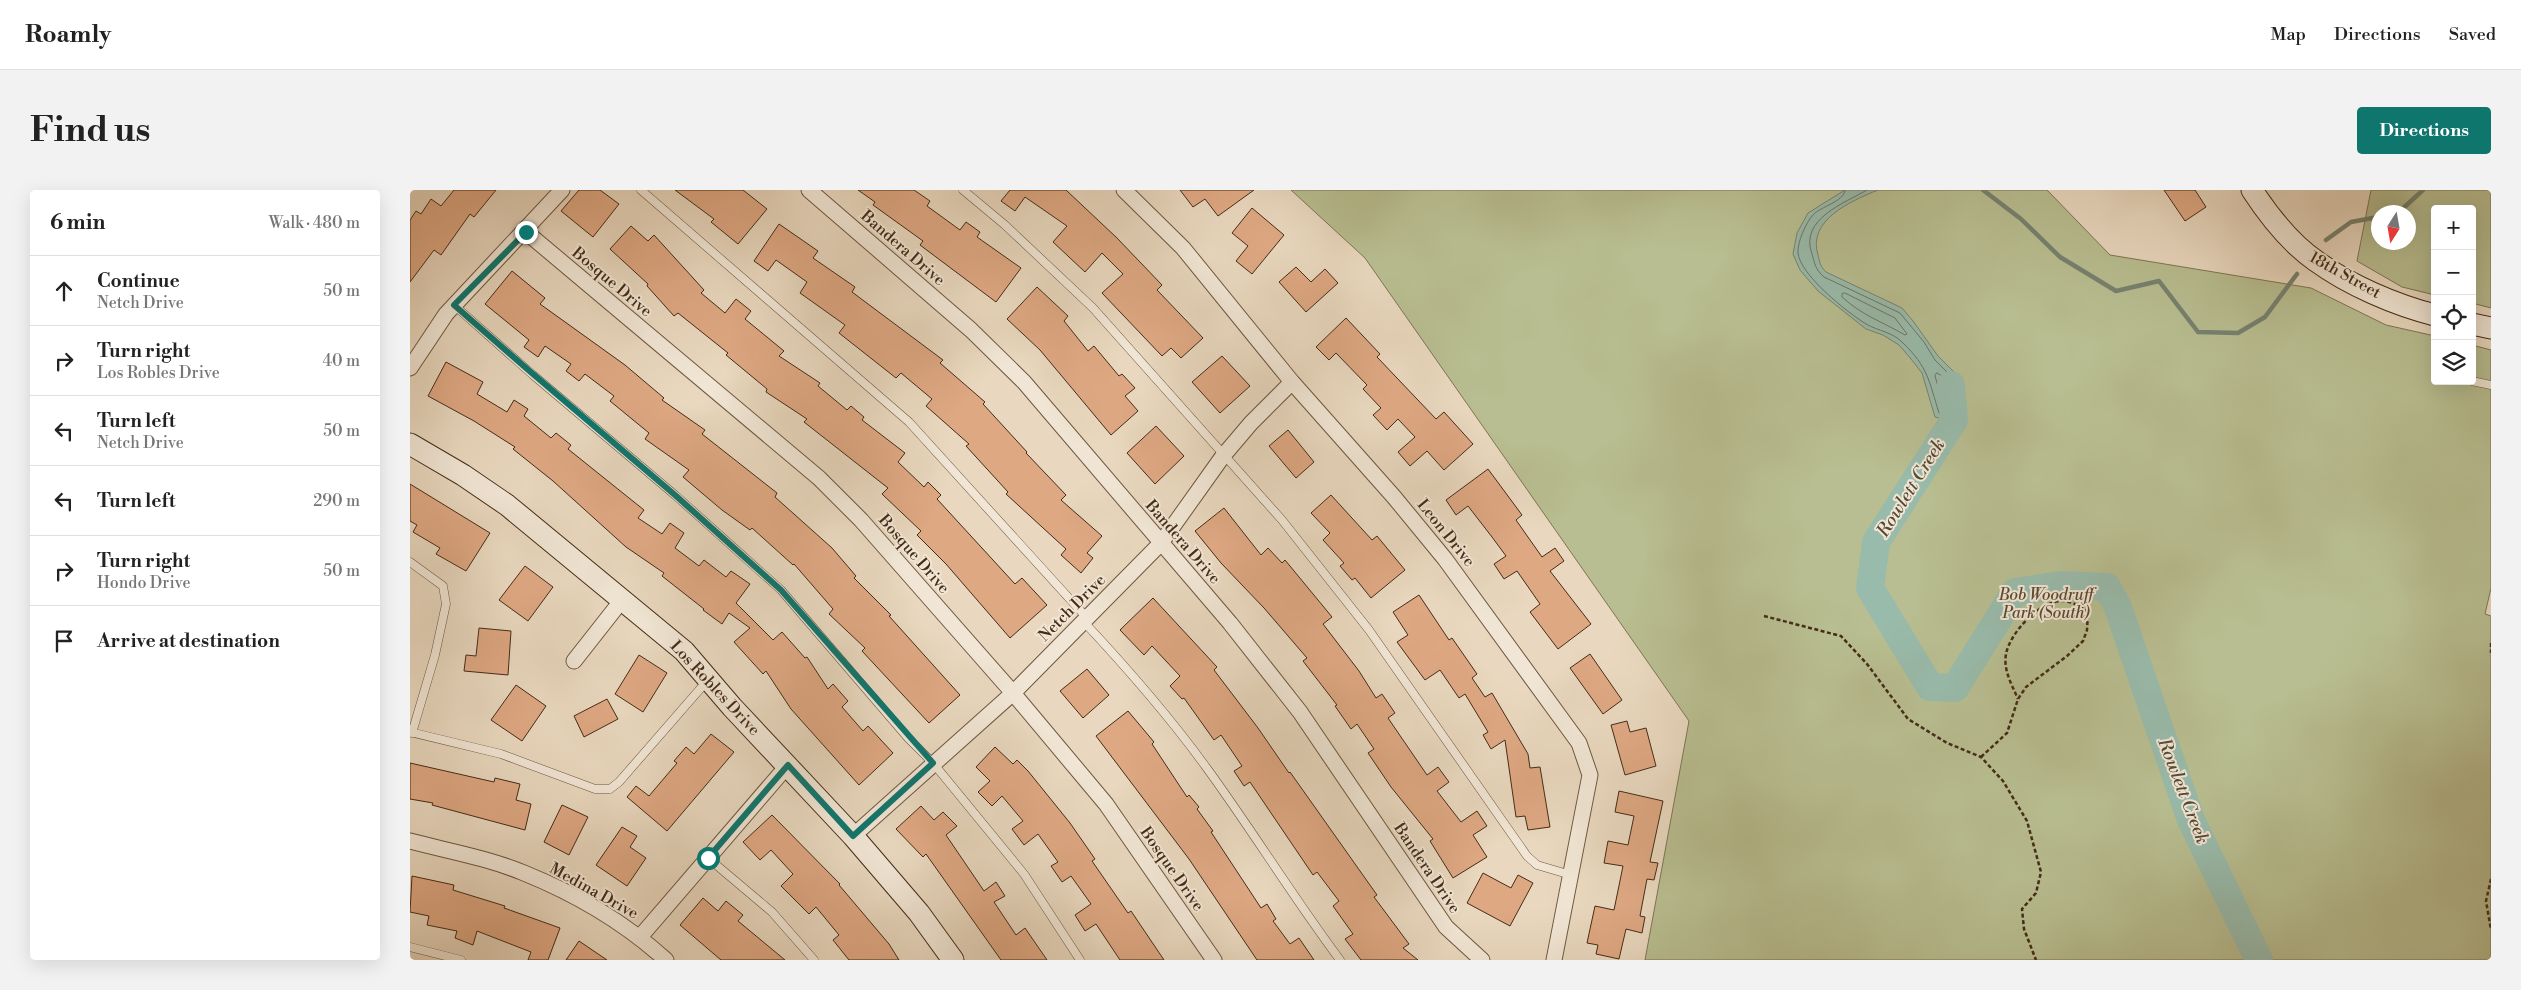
<!DOCTYPE html>
<html lang="en">
<head>
<meta charset="utf-8">
<style>
  :root { --surface:#fff; --page:#f2f2f2; --text:#222; --muted:#767676; --line:#e0e0e0; --accent:#0f766e }
  body { margin:0; font-family:"Libre Bodoni",serif; background:var(--page); color:var(--text) }
  .controls { position:absolute; right:15px; top:15px; display:grid; overflow:hidden; border-radius:5px; box-shadow:0 5px 20px #0002 }
  .controls button { width:45px; height:45px; display:grid; place-items:center; padding:0; border:0; border-bottom:1px solid var(--line); background:var(--surface); color:var(--text); font:25px sans-serif }
  .compass { position:absolute; left:1961px; top:15px; width:45px; height:45px; border-radius:50%; background:var(--surface); box-shadow:0 5px 20px #0002; rotate:191deg }
  .stop { position:absolute; width:15px; height:15px; margin:-11px; border:4px solid #0f766e; border-radius:50%; background:#fff }
  .stop.end { background:#0f766e; border-color:#fff; box-shadow:0 1px 5px #0008 }
  .list { margin:0; padding:0; list-style:none }
  h2 { display:flex; justify-content:space-between; align-items:center; height:65px; margin:0; padding:0 20px; font-size:21px }
  h2 small { font-size:16px; font-weight:400; color:var(--muted) }
  .list li { display:grid; grid-template-columns:32px 1fr auto; gap:15px; align-items:center; box-sizing:border-box; height:70px; padding:0 20px; border-top:1px solid var(--line) }
  .list b { display:block; font-size:19px; white-space:nowrap }
  .list p { margin:0; font-size:16px; white-space:nowrap; color:var(--muted) }
  .list em { font-size:16px; font-style:normal; color:var(--muted) }
  .icon { flex:none; width:28px; height:28px; fill:none; stroke:currentColor; stroke-width:2; stroke-linecap:round; stroke-linejoin:round }
  .map { position:relative; flex:none; width:2081px; height:770px; overflow:hidden; border-radius:5px }
  header { display:flex; align-items:center; gap:30px; box-sizing:border-box; height:70px; padding:0 25px; background:var(--surface); border-bottom:1px solid var(--line) }
  header strong { font-size:24px }
  nav { display:flex; gap:28px; margin-inline-start:auto; font-size:18px }
  .intro { display:flex; align-items:center; justify-content:space-between; box-sizing:border-box; height:120px; padding:0 30px }
  h1 { margin:0; font-size:35px }
  .button { padding:12px 22px; border-radius:5px; background:var(--accent); color:#fff; font-size:18px; font-weight:700 }
  main { display:flex; gap:30px; padding:0 30px }
  aside { flex:1; background:var(--surface); border-radius:5px; box-shadow:0 5px 20px #0002 }
  .map>svg:first-child { display:block }
  .green { fill:#b8be91; stroke:#7e7554; fill-rule:evenodd }
  .water { fill:#99bbab; stroke:#778270 }
  .lines { fill:none; stroke-linecap:round; stroke-linejoin:round }
  .shore { stroke:#6e7461; stroke-width:1 }
  .stream { stroke:#778270; stroke-width:4.5 }
  .river { stroke:#99bbab; stroke-width:28 }
  .building { fill:#dea883; stroke:#442c17 }
  .lane-casing { stroke:#6d5741; stroke-width:9 }
  .street-casing { stroke:#6d5741; stroke-width:17 }
  .secondary-casing { stroke:#442c17; stroke-width:23 }
  .path { stroke:#442c17; stroke-width:2.5; stroke-dasharray:4 2.5; stroke-linecap:butt }
  .lane { stroke:#f1e6d5; stroke-width:8 }
  .street { stroke:#f1e6d5; stroke-width:15 }
  .secondary { stroke:#f1e6d5; stroke-width:21 }
  .route { stroke:#0f766e; stroke-width:6 }
  .labels { text-anchor:middle; dominant-baseline:central; stroke-width:4; stroke-linejoin:round; paint-order:stroke }
  .street-label { font-size:16px; fill:#442c17; stroke:#f1e6d5 }
  .park-label { font-size:16px; font-style:italic; fill:#5b492f; stroke:#f1e6d5 }
  .water-label { font-size:18px; font-style:italic; fill:#554935; stroke:#f1e6d5 }
</style>
</head>
<body>
<header>
<strong>Roamly</strong>
<nav><a>Map</a><a>Directions</a><a>Saved</a></nav>
</header>
<div class="intro"><h1>Find us</h1><a class="button">Directions</a></div>
<main>
<aside>
<h2>6 min<small>Walk · 480 m</small></h2>
<ul class="list">
<li><svg class="icon" aria-label="ahead" viewBox="0 0 24 24"><path d="M12 20V5M6 11l6-6 6 6"/></svg><div><b>Continue</b><p>Netch Drive</p></div><em>50 m</em></li>
<li><svg class="icon" aria-label="right" viewBox="0 0 24 24"><path d="M7 20v-9h11M14 6l5 5-5 5"/></svg><div><b>Turn right</b><p>Los Robles Drive</p></div><em>40 m</em></li>
<li><svg class="icon" aria-label="left" viewBox="0 0 24 24"><path d="M17 20v-9H6M10 6l-5 5 5 5"/></svg><div><b>Turn left</b><p>Netch Drive</p></div><em>50 m</em></li>
<li><svg class="icon" aria-label="left" viewBox="0 0 24 24"><path d="M17 20v-9H6M10 6l-5 5 5 5"/></svg><div><b>Turn left</b></div><em>290 m</em></li>
<li><svg class="icon" aria-label="right" viewBox="0 0 24 24"><path d="M7 20v-9h11M14 6l5 5-5 5"/></svg><div><b>Turn right</b><p>Hondo Drive</p></div><em>50 m</em></li>
<li><svg class="icon" aria-label="arrive" viewBox="0 0 24 24"><path d="M6 21V4h12l-3 4 3 4H6"/></svg><div><b>Arrive at destination</b></div></li>
</ul>
</aside>
<div class="map">
<svg width="2081" height="770" viewBox="0 0 2081 770">
  <rect width="100%" height="100%" fill="#e9d8bf"/>
  <filter id="stains"><feTurbulence type="fractalNoise" baseFrequency=".004" numOctaves="4"/><feColorMatrix values="0 0 0 0 .2 0 0 0 0 .09 0 0 0 0 .02 0 0 0 .5 -.17"/></filter>
  <radialGradient id="worn" r=".72"><stop offset=".6" stop-color="#630" stop-opacity="0"/><stop offset="1" stop-color="#630" stop-opacity=".3"/></radialGradient>
  <path class="green" d="M881 0H1637L1700 65 1901 98 1976 135 2025 146V191H2062V155L2081 160V398L2075 424 2081 426V770H1235L1279 531 955 68Z
    M1961 0H2081V118L2062 113V19H2025V105L1992 97 1947 71ZM1998 22V52H1968V22Z"/>
  <path class="water" d="M1435 0H1468C1441 11 1397 30 1408 65 1410 73 1410 76 1416 82L1492 118 1503 131 1528 166 1544 182 1553 202 1550 234 1525 227 1512 183 1501 169 1489 155 1473 145 1456 139 1408 101 1390 80 1383 64 1387 43 1398 23Z"/>
  <g class="lines">
    <path class="shore" d="M1435 0C1434 12 1411 16 1403 25 1396 32 1387 53 1388 63 1390 85 1438 123 1456 134 1468 141 1483 142 1493 153 1518 177 1519 191 1529 223L1544 227 1548 203 1540 185 1525 170 1514 152 1490 123 1414 87C1405 79 1405 74 1402 64 1389 29 1435 13 1457 0
      M1435 103 1485 128 1497 144 1495 145C1471 131 1453 126 1432 107V104Z
      M1527 183C1539 188 1544 208 1538 219L1534 217 1525 186Z"/>
    <path class="stream" d="M1573 0 1611 29 1650 67 1706 101 1749 91 1788 142 1828 143 1855 127 1887 84
      M1989 22 2013 0
      M1916 50 1941 32 1968 27"/>
    <path class="river" d="M1541 195 1544 230 1466 352 1460 398 1520 497 1545 498 1605 402 1650 395 1697 397 1707 415 1781 630 1849 770"/>
  </g>
  <path class="building" d="M44 0H86L64 27 60 24 31 65 24 60 0 92V30L6 21 11 24 21 9 31 16Z
    M169 0H190L209 14 183 47 151 21Z
    M265 0H333L357 19 328 54 301 32 304 29Z
    M448 0H504L520 11 517 16 550 40 556 32 570 42 567 47 611 78 586 112 510 55 513 51 463 15 465 12Z
    M600 0H656L707 48 752 95 747 100 793 148 771 168 761 158 752 166 692 103 713 84 692 63 675 82 643 52 657 36 615 7 605 21 591 11Z
    M770 0H844L808 26 795 9 783 17Z
    M1754 0H1785L1796 17 1775 31Z
    M842 18 874 45 842 84 826 71 838 56 822 43Z
    M369 34 408 61 403 68 445 97 442 102 533 170 530 173 575 212 573 214 617 262 616 263 656 305 651 310 692 346 677 363 683 368 671 383 651 365 656 359 596 304 598 302 556 256 559 254 516 216 522 209 491 183 486 188 429 143 435 135 390 103 397 92 366 70 358 81 344 71Z
    M221 36 238 51 244 45 294 100 291 103 315 123 326 109 341 121 335 129 374 161 369 166 410 193 408 196 437 220 441 216 454 227 452 230 495 263 488 272 514 297 518 292 531 305 527 309 605 394 612 388 637 415 600 448 536 374 507 345 511 341 472 304 478 298 394 232 397 229 356 202 357 199 316 165 318 163 268 123 264 126 237 96 238 94 200 59Z
    M886 77 901 92 915 79 928 93 896 122 869 92Z
    M102 81 135 108 130 114 215 175 254 208 252 210 295 240 292 244 367 303 365 307 422 358 446 386 444 388 481 425 479 426 550 505 519 533 452 461 455 458 419 424 423 419 384 374 383 375 342 338 340 340 312 320 273 287 279 280 235 249 239 243 200 211 204 206 175 184 169 191 156 181 161 174 135 156 128 167 114 157 119 150 75 114Z
    M627 97 658 126 654 131 678 161 684 156 709 186 712 184 725 198 715 206 728 221 701 245 630 160 597 129Z
    M936 128 970 164 967 167 1026 229 1034 222 1063 254 1034 280 1017 261 1000 276 988 262 1005 247 988 229 977 240 963 225 971 218 953 199 957 195 926 163 919 170 906 157Z
    M812 166 840 196 810 223 782 192Z
    M36 172 73 192 67 204 97 222 104 210 118 219 114 226 141 248 146 243 161 255 158 259 234 320 228 328 252 344 260 333 274 343 265 358 289 376 294 370 316 387 321 381 340 394 326 413 363 450 372 442 395 468 397 467 418 499 423 494 438 511 432 517 453 541 458 536 483 563 449 595 381 519 356 481 353 484 324 452 340 438 319 423 312 434 293 420 294 419 252 386 254 383 216 357 143 291 103 259 105 257 64 231 18 206Z
    M746 236 774 266 745 294 717 263Z
    M878 240 904 272 886 288 859 256Z
    M1078 279 1112 325 1106 330 1132 367 1145 358 1154 371 1140 381 1181 434 1148 459 1120 422 1130 414 1107 381 1094 389 1084 374 1096 366 1082 347 1058 316 1046 325 1036 310Z
    M0 294 80 343 56 381 26 364 30 358 3 342 7 335 0 331Z
    M921 305 962 350 967 346 995 380 961 408 945 388 942 390 930 376 934 373 913 350 920 343 901 323Z
    M814 318 851 365 858 358 872 373 875 370 922 427 913 434 949 481 966 508 972 504 985 523 978 528 1017 585 1028 577 1039 592 1027 601 1051 632 1067 621 1077 636 1063 645 1077 667 1043 688 1020 651 1023 649 981 597 958 563 964 559 947 534 941 539 925 516 927 515 893 471 897 468 854 418 811 373 785 341Z
    M115 376 143 397 118 431 89 410Z
    M1009 405 1039 450 1042 448 1067 484 1062 488 1075 507 1082 503 1118 564 1120 578 1130 577 1140 637 1118 640 1115 626 1106 627 1095 550 1081 559 1073 545 1078 542 1055 504 1049 508 1030 480 1015 490 987 452 998 445 983 422Z
    M743 408 807 477 804 480 848 538 879 583 880 582 967 705 964 707 999 754 993 758 1008 770H951L935 749 943 744 923 716 929 711 907 682 903 685 840 592 834 596 824 581 832 576 811 545 804 550 774 508 772 509 760 496 770 486 742 456 734 465 710 440Z
    M69 438 101 441 98 485 54 481 56 465 66 466Z
    M1180 464 1212 510 1193 524 1160 478Z
    M229 465 257 483 233 522 205 504Z
    M677 479 699 505 673 528 650 501Z
    M106 495 136 516 112 551 81 530Z
    M197 509 208 529 174 547 164 526Z
    M718 521 744 552 742 554 777 607 779 605 789 617 787 619 803 641 801 642 851 718 857 714 866 729 863 731 880 754 889 748 904 770H847L779 669 686 546Z
    M1217 531 1220 542 1236 538 1246 576 1215 585 1201 535Z
    M301 544 324 562 257 641 217 607 226 596 239 606 267 573 264 571 276 557 284 564Z
    M585 557 603 574 607 570 618 581 660 633 685 669 682 671 718 723 721 721 754 770H710L686 734 675 741 665 725 681 714 661 686 652 692 641 676 648 672 628 644 614 655 602 639 613 631 592 606 582 616 568 602 580 591 566 577Z
    M0 573 84 592 85 588 110 594 106 610 121 614 115 640 22 615 23 613 0 609Z
    M1209 601 1253 611 1240 672 1248 673 1244 690 1237 689 1230 726 1235 727 1232 743 1216 739 1209 769 1186 764 1188 755 1177 753 1185 716 1204 720 1213 676 1194 673 1198 651 1218 655 1224 626 1205 622Z
    M152 615 178 627 159 665 134 652Z
    M511 616 524 630 533 622 547 636 536 645 574 701 586 692 595 706 584 712 606 745 615 738 637 770H591L516 664 513 667 486 639Z
    M362 625 430 694 429 695 479 754 489 770H439L423 750 429 745 406 717 399 724 371 696 383 684 361 660 350 670 333 652Z
    M212 637 227 646 220 657 236 668 217 696 186 675Z
    M1073 683 1101 698 1108 685 1123 693 1100 736 1057 713Z
    M2 686 44 695 43 700 95 716 94 718 150 738 138 770H118L121 762 67 741 63 755 45 748 47 741 17 735 19 726 0 722Z
    M293 708 308 721 316 711 333 725 328 731 375 770H311L270 735Z
    M169 751 197 770H156Z"/>
  <g class="lines">
    <g class="lane-casing">
      <path id="lane" d="M231 0 499 232 677 428
        M553 0 595 35 683 118 872 330 959 440 1117 666 1127 675 1161 685
        M44 115 123 185 265 305 371 400 498 548 523 573 614 684 670 770
        M2062 191 2081 195
        M0 372 33 396 36 414 25 465 2 543
        M674 432C717 478 759 526 796 577 842 640 883 707 930 770
        M0 542 91 564 185 599H200L209 592 297 491
        M298 668 362 722 404 770
        M0 757 51 770"/>
    </g>
    <g class="street-casing">
      <path id="street" d="M399 0 561 140 614 192 820 433 890 522 1036 737 1072 770
        M714 0 773 58 882 192 984 307 1035 369 1169 553 1180 585 1144 770
        M116 42 409 288 451 330 603 503 696 614 804 770
        M0 178 36 124 152 0
        M164 471 212 410
        M443 646 603 503 751 353 813 266 841 233 882 192
        M0 651C38 661 78 668 114 683 166 704 215 733 256 770
        M230 747 378 575"/>
    </g>
    <g class="secondary-casing">
      <path id="secondary" d="M1842 0C1859 26 1880 53 1906 71 1939 95 1985 115 2025 125
        M2062 134 2081 138
        M0 254 53 285 97 315 274 461 322 517 443 646 509 723 543 770"/>
    </g>
    <path class="path" d="M1354 426 1431 446 1457 474 1498 529 1537 553 1571 567 1593 591 1617 631 1631 682 1626 703 1612 719 1614 739 1626 770
      M2081 453V463
      M1571 567 1597 543 1608 509 1616 497 1657 466 1673 451 1677 440 1678 422C1670 416 1660 410 1650 411 1628 413 1600 443 1596 464 1593 480 1602 495 1608 509
      M2081 689 2076 711 2081 740"/>
    <use href="#lane" class="lane"/>
    <use href="#street" class="street"/>
    <use href="#secondary" class="secondary"/>
  </g>
  <g class="lines">
    <path class="route" d="M116 42 44 115 123 184 265 305 371 400 523 573 443 646 378 575 298 668"/>
  </g>
  <g class="labels">
    <g class="street-label">
      <text transform="translate(493 58) rotate(41)">Bandera Drive</text>
      <text transform="translate(1935 85) rotate(29)">18th Street</text>
      <text transform="translate(202 92) rotate(40)">Bosque Drive</text>
      <text transform="translate(1036 343) rotate(51)">Leon Drive</text>
      <text transform="translate(773 352) rotate(49)">Bandera Drive</text>
      <text transform="translate(504 364) rotate(49)">Bosque Drive</text>
      <text transform="translate(662 418) rotate(-45)">Netch Drive</text>
      <text transform="translate(305 498) rotate(47)">Los Robles Drive</text>
      <text transform="translate(1017 678) rotate(56)">Bandera Drive</text>
      <text transform="translate(762 679) rotate(55)">Bosque Drive</text>
      <text transform="translate(184 701) rotate(29)">Medina Drive</text>
    </g>
    <g class="park-label">
      <text x="1636" y="405">Bob Woodruff<tspan x="1636" dy="18">Park (South)</tspan></text>
    </g>
    <g class="water-label">
      <text transform="translate(1501 298) rotate(-58)">Rowlett Creek</text>
      <text transform="translate(1773 601) rotate(69)">Rowlett Creek</text>
    </g>
  </g>
  <rect width="100%" height="100%" filter="url(#stains)"/>
  <rect width="100%" height="100%" fill="url(#worn)"/>
</svg>
<div class="controls">
<button>+</button>
<button>−</button>
<button><svg class="icon" aria-label="locate" viewBox="0 0 24 24"><circle cx="12" cy="12" r="6"/><path d="M12 2v4M12 18v4M2 12h4M18 12h4"/></svg></button>
<button><svg class="icon" aria-label="layers" viewBox="0 0 24 24"><path d="M12 4l9 5-9 5-9-5zM3 14l9 5 9-5"/></svg></button>
</div>
<svg class="compass" viewBox="-18 -18 36 36"><path d="M0-13l5 13h-10z" fill="#e53935"/><path d="M0 13l5-13h-10z" fill="#767676"/></svg>
<div class="stop" style="left:298px;top:668px"></div>
<div class="stop end" style="left:116px;top:42px"></div>
</div>
</main>
</body>
</html>
